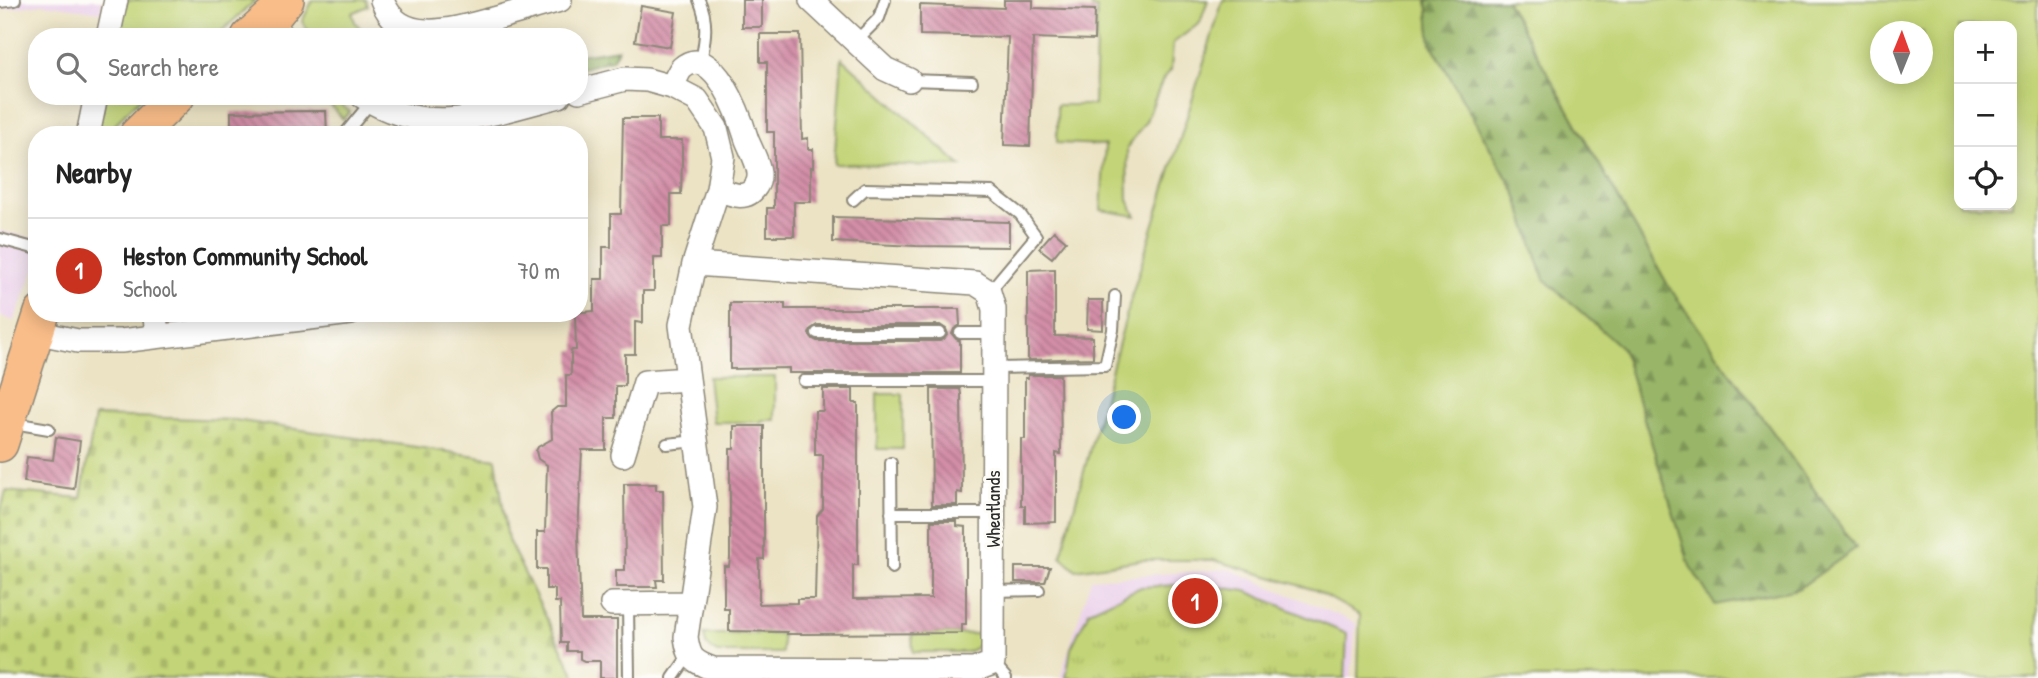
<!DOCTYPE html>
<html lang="en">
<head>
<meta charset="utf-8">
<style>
  :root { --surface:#fff; --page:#f2f2f2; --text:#222; --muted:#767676; --line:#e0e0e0; --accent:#c8321e }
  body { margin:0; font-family:"Patrick Hand",sans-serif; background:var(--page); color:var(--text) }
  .controls { position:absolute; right:21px; top:21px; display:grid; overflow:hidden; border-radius:14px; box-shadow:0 4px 18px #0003 }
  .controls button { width:63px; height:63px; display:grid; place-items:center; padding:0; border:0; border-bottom:2px solid var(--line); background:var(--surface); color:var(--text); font:35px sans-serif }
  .compass { position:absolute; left:1870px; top:21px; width:63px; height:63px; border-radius:50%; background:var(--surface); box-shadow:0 4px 18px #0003; rotate:1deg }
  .you { position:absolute; left:1125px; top:418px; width:24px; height:24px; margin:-18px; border:5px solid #fff; border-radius:50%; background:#1a73e8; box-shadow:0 0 0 10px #1a73e833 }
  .badge { display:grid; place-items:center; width:46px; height:46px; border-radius:50%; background:var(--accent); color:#fff; font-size:23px; font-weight:700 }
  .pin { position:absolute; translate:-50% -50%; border:4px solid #fff; box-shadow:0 2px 7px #0006 }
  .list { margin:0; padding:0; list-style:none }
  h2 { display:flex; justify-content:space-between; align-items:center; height:91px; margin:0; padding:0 28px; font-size:30px }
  h2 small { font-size:23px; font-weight:400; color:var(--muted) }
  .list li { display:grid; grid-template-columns:46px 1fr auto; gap:21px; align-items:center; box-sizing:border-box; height:105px; padding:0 28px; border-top:2px solid var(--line) }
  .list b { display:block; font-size:26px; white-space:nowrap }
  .list p { margin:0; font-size:23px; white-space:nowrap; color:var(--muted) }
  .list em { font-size:23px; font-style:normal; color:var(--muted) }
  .icon { flex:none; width:38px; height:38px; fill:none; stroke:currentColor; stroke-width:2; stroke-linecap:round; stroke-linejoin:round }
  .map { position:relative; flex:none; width:2038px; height:678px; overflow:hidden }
  .search { position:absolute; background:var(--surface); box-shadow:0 4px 18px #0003; left:28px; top:28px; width:560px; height:77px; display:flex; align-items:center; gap:18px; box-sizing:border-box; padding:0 24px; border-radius:28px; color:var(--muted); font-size:26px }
  .panel { position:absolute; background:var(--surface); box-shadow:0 4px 18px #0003; left:28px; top:126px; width:560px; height:196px; border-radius:28px }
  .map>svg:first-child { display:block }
  .built { fill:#ebd1eb }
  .grass { fill:#c2d477; stroke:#768051; stroke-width:2; fill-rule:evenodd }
  .forest { fill:url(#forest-firs); stroke:#62704a; stroke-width:2 }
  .cemetery { fill:url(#cemetery-stones); stroke:#768051; stroke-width:2 }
  .park { fill:url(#park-tufts); stroke:#768051; stroke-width:2 }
  .building { fill:url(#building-back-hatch); fill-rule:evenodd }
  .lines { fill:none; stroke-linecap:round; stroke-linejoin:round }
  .service-casing { stroke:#8c8778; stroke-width:14 }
  .minor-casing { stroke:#8c8778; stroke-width:26 }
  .primary-casing { stroke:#8c8778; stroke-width:38 }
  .service { stroke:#fff; stroke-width:10 }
  .minor { stroke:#fff; stroke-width:23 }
  .primary { stroke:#f9bd89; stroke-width:35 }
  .labels { text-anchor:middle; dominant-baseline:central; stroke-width:6; stroke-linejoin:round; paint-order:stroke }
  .street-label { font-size:19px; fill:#2b2b2b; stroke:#fdfcf7 }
</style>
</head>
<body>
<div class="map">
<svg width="2038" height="678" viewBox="0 0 2038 678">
  <defs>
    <pattern id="forest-firs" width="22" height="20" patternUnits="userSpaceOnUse" patternTransform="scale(1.75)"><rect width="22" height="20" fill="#99b668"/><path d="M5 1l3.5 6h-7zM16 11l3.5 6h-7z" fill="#7d9456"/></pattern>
    <pattern id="cemetery-stones" width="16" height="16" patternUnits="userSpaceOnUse" patternTransform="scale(1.75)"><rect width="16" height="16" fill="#c2d477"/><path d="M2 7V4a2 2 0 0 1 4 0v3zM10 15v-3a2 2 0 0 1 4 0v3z" fill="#a7b667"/></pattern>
    <pattern id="park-tufts" width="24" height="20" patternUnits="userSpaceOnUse" patternTransform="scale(1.75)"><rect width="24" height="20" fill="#c2d477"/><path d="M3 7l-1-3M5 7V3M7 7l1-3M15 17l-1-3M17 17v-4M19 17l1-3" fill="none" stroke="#a7b667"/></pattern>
    <pattern id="building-back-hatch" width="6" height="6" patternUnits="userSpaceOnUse" patternTransform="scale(1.75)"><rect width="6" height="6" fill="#d38ea7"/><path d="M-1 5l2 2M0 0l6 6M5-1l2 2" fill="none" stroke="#ab7488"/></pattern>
  </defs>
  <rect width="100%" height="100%" fill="#fdfcf7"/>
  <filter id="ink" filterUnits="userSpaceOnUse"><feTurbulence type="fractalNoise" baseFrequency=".0143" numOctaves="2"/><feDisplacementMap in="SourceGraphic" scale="14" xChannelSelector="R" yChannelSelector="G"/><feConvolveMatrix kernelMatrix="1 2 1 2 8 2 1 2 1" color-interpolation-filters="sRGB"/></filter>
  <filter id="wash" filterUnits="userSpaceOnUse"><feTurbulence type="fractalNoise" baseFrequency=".00686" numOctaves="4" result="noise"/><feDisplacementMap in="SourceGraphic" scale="28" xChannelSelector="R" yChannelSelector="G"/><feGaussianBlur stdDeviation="1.57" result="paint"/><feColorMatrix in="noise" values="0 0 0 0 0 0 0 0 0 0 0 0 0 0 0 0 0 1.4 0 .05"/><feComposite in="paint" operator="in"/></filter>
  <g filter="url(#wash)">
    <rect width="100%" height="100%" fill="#ece3c4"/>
    <path class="built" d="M0 0H102L101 12 43 4 0 10Z
      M0 231 37 239V262L14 321 0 316Z
      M1229 569 1356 623 1351 678H1060L1091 579Z"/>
    <path class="grass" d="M122 0H256L215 37H115Z
      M313 0H366L368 6 352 13 355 22 368 37C347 37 311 45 302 21Z
      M1092 0H1208L1200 23 1173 43 1171 70 1163 79 1146 121 1127 148 1128 200 1136 216 1101 210 1105 145 1057 143V105H1094L1097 8H1092Z
      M1223 0H1427L1431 43 1516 194 1544 279 1622 348 1690 566 1856 548 1669 287 1506 0H2038V678H1358L1360 615 1315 590 1214 560H1141L1076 570 1061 556 1131 298ZM1959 26H2012V205H1959ZM1881 32H1923V74H1881Z
      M842 58 961 166 834 164Z
      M104 96H143L124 114 107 135H97Z
      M223 96H330L350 112 343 119 325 99Z
      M708 377H775V420H762L761 422H713Z
      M877 394H903V449H877Z
      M912 633 980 634C980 644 977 649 967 652H913Z
      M704 634H782V653H717L706 645Z"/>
    <path class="forest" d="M1427 0H1506L1669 287 1856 548 1798 589 1715 605 1690 566 1622 348 1544 279 1516 194 1431 43Z
      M618 49 612 60 579 69V55Z"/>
    <path class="cemetery" d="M95 416 235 420 496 459 508 540 576 678H0V514L6 491 81 498Z"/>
    <path class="park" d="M1197 584 1246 591 1347 634 1345 678H1066L1071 648 1089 611 1141 587Z"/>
    <g id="blocks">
      <path class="building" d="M742 0H762V27H742Z
        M1004 0H1033V8L1095 10 1094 40 1033 38 1030 146 1004 145 1008 37 920 35V5L1004 8Z
        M641 6 676 12 670 47 635 41Z
        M760 34H800L802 139 808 138V149H813V167H811V202H794V236H767V208H774V132H767V62H760Z
        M326 111 327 135H231V112Z
        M623 118H658V140H682V162L681 194H671V226H662V258H654V291H643V323L635 322V354H625V386H616V418H606V450H582L578 535 581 620H617V678H600V661H584L580 659V651H567V643H561L560 602H555V589H546V569H537V532H545L547 465 538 459 536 451 538 447 552 439 551 412 557 407H566V375H571V350H576L575 313 594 311V279H603V247H611V214H621Z
        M833 217 1009 222V247L916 246 833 242Z
        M1054 231 1066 241 1052 258 1039 248Z
        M1055 269V336L1093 337V358L1028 360V270Z
        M1088 300H1103V330L1087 329Z
        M730 303H785V309H959L960 325 954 329 952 334 956 339 960 341V373H789V368L730 369ZM817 325H940L946 329 948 334 944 339 940 341H817L813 339 809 334 811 329Z
        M1028 375H1060L1061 454 1056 453V522L1025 523V506H1021V439H1025V378H1028Z
        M823 389H853V403H858V565H853V599L931 598V521H957V526L966 527V624H962V633L802 634H787V632L729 631V609H724V566H729L730 558V449H734V426H764V559H759V604L797 603V599H815L817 516 823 509V455H815V411H823Z
        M931 389H960L961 394 962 493 957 492V505H932Z
        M56 437 80 441 74 489 24 482 27 457 53 460Z
        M624 484H656V490H663L664 580H656L657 587H616V570H625Z
        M1015 567H1050L1045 582H1015Z"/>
    </g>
  </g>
  <g filter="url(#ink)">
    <use href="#blocks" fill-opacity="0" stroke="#8c8778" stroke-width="2"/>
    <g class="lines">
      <g class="service-casing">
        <path id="service" d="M699 0C709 21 705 40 701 62
          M0 2 15 0
          M856 41 879 18 885 0
          M909 80 972 82
          M344 135 371 102
          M853 200 865 189 992 192 1020 214 1036 236 989 292
          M0 239 37 249
          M817 333H940
          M960 333H994
          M994 368 1105 366 1113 330 1115 296
          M804 381H994
          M13 423 49 429
          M667 444 696 441
          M891 463 892 568
          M891 513H993
          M993 591 1039 590
          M628 604 629 678
          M993 663 1006 678
          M673 678 689 655"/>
      </g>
      <g class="minor-casing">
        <path id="minor" d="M382 0C400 49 459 28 497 18 518 12 539 6 560 0
          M811 0 885 69 909 80
          M267 22 284 37
          M108 37 116 0
          M672 87C675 81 678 72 682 68 714 40 741 120 747 140 751 150 760 166 759 176 759 179 758 183 756 186 746 202 731 194 718 189
          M579 91 625 79 647 80 672 87 697 100 716 128 723 157 718 189 694 264 681 325 705 507 686 637C689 658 692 661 713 669L974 670 993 663 994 309 989 292 975 283 694 264
          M362 96C427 139 490 114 559 96
          M88 135 96 96
          M154 313 158 336
          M34 332 78 341H121L351 313
          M623 455 645 382 688 379
          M612 604 691 603"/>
      </g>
      <g class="primary-casing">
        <path id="primary" d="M249 37 274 15 286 0
          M137 135 177 96
          M0 444 42 313"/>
      </g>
      <use href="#service" class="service"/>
      <use href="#minor" class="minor"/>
      <use href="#primary" class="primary"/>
    </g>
  </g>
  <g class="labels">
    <g class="street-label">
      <text transform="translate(993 509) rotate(-90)">Wheatlands</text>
    </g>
  </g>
</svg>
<div class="controls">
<button>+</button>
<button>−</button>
<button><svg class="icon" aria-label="locate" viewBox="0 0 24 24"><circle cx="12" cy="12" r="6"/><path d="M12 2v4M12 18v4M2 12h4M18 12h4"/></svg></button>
</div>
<svg class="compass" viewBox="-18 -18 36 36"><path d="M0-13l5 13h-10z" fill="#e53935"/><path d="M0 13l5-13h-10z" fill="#767676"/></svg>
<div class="you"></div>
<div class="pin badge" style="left:1195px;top:601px">1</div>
<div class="search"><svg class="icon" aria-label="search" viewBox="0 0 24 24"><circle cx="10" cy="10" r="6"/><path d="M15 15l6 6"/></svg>Search here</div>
<section class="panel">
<h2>Nearby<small></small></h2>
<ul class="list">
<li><span class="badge">1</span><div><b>Heston Community School</b><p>School</p></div><em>70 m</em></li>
</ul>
</section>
</div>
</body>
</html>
